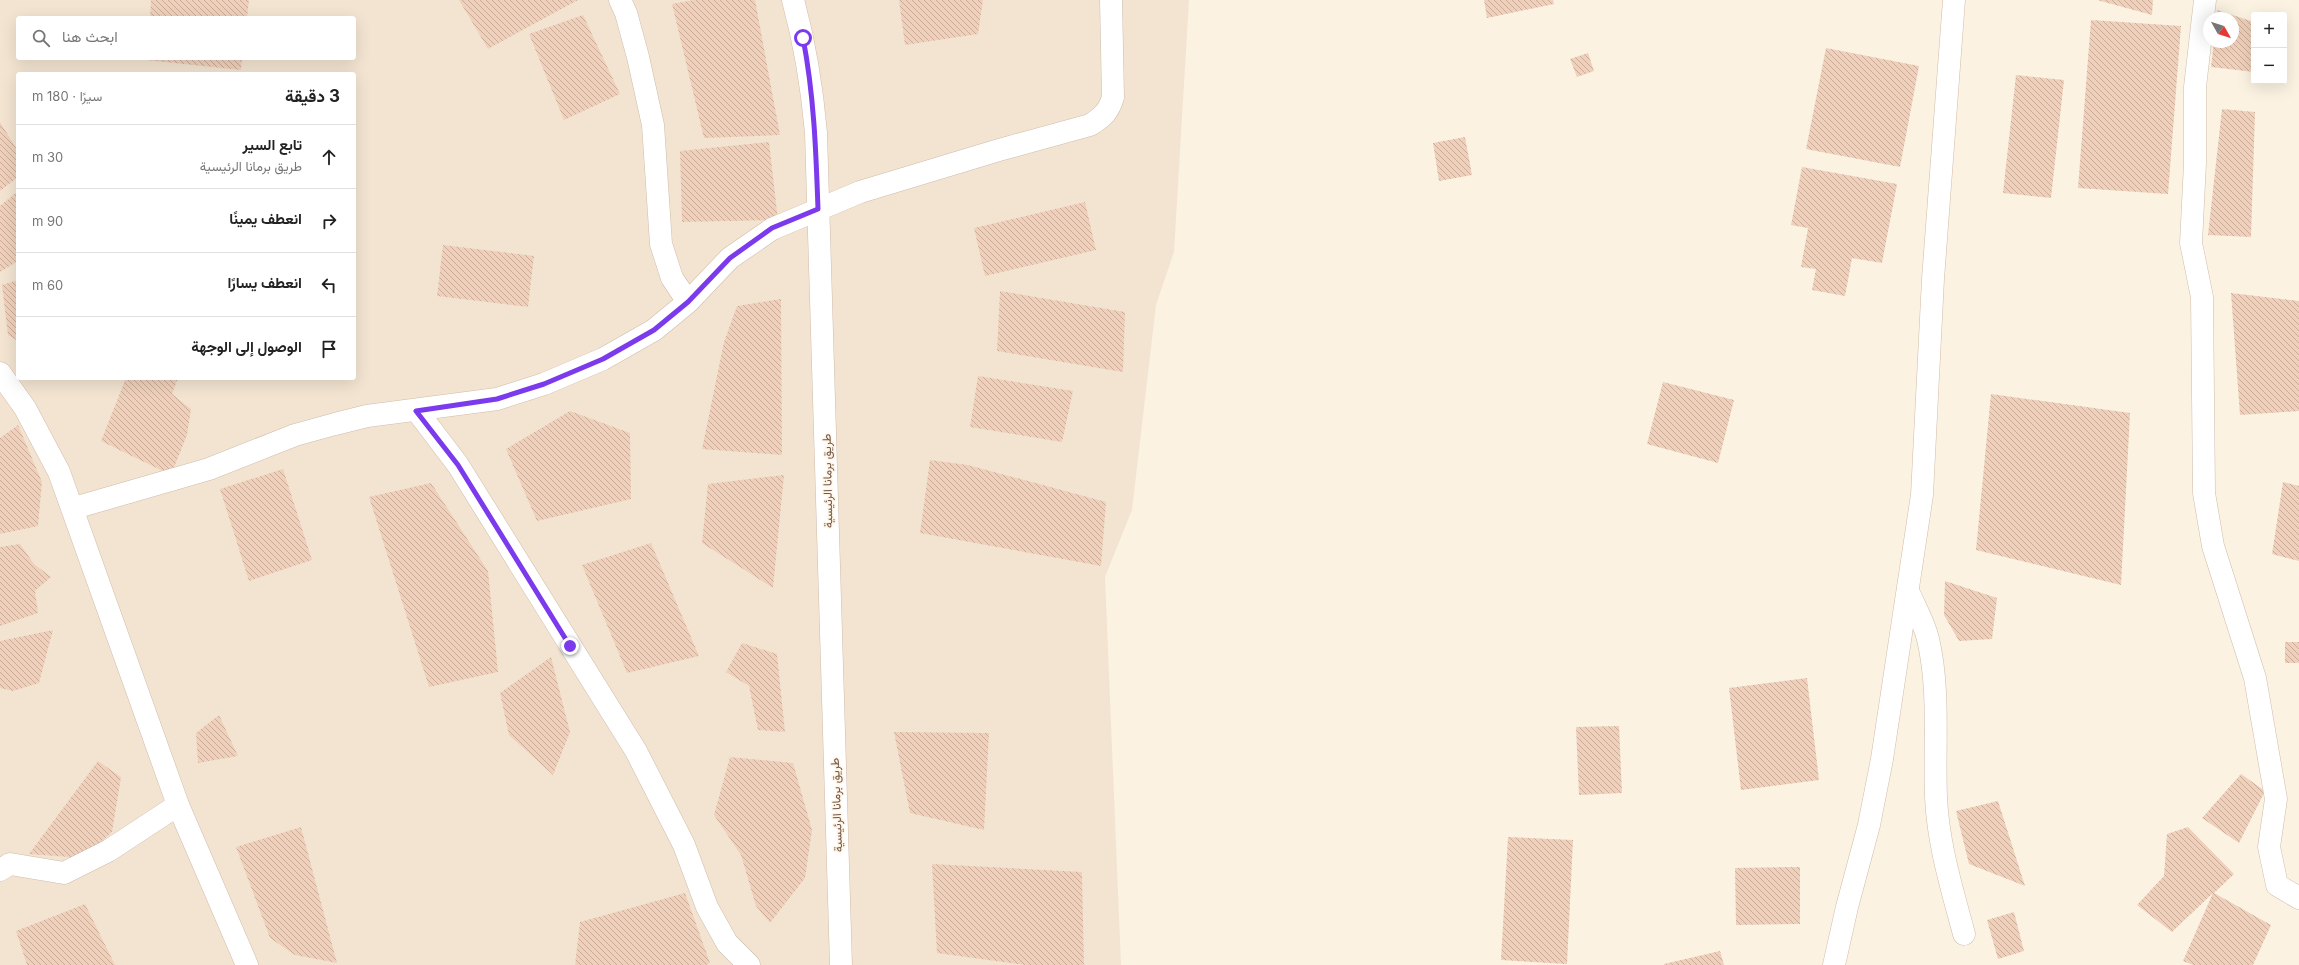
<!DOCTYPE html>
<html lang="ar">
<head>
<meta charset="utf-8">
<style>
  :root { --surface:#fff; --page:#f2f2f2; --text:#222; --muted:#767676; --line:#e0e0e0 }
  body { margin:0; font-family:Inter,Vazirmatn,sans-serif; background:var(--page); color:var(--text); direction:rtl }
  .controls { position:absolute; right:12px; top:12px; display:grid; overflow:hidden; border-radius:4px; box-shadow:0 4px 16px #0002 }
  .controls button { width:36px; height:36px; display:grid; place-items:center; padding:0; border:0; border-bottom:1px solid var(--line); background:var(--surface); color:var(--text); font:20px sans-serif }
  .compass { position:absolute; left:2203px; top:12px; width:36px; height:36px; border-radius:50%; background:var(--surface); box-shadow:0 4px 16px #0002; rotate:129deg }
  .stop { position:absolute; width:12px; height:12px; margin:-9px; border:3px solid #7c3aed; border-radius:50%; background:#fff }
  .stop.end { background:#7c3aed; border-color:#fff; box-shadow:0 1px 4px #0008 }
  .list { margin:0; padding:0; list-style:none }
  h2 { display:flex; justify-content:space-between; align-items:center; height:52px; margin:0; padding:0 16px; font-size:17px }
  h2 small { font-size:13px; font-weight:400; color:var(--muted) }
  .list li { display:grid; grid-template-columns:26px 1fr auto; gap:12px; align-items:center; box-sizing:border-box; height:64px; padding:0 16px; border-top:1px solid var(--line) }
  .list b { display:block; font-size:15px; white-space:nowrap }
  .list p { margin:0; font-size:13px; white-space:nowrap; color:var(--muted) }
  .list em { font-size:13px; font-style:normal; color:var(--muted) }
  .icon { flex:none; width:22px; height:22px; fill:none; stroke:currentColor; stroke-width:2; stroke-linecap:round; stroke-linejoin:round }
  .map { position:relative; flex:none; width:2299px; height:965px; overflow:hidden; direction:ltr }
  .search { position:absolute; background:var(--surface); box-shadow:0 4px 16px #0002; left:16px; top:16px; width:340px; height:44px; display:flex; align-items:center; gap:10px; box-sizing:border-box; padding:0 14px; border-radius:4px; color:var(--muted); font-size:15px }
  .panel { position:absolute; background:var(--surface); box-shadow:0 4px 16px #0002; left:16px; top:72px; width:340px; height:308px; border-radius:4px; direction:rtl }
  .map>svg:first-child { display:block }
  .residential { fill:#f3e4d1; fill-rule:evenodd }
  .building { fill:url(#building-back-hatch) }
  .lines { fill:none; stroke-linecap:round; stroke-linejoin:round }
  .street-casing { stroke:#cebcac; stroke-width:23 }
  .secondary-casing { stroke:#d1bba9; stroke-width:23 }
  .street { stroke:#fff; stroke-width:22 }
  .secondary { stroke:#fff; stroke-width:22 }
  .route { stroke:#7c3aed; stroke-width:5 }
  .labels { text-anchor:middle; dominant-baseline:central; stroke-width:3; stroke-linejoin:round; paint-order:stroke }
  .street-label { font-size:12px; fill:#725849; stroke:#fff6e8 }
</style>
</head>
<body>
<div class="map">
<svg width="2299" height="965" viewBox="0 0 2299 965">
  <defs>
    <pattern id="building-back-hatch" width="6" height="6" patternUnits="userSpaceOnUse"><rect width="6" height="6" fill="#f0d0ba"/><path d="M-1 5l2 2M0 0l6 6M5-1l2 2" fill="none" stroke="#c7ac99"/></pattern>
  </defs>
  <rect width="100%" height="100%" fill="#fbf2e2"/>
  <path class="residential" d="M0 0H1189L1174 252 1156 305 1132 510 1105 577 1121 965H0ZM18 18H354V58H18ZM18 74H354V378H18Z"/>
  <path class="building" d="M151 0H249L247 18H150Z
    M459 0H578L488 49Z
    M694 0H755L780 135 704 138 672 4Z
    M899 0H983L978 34 905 45Z
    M1484 0H1553L1554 4 1487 18Z
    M2097 0H2153L2152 15Z
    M2217 10 2254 22V72L2211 67 2214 42H2233V18H2216Z
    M583 15 620 94 564 120 529 34Z
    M2091 20 2181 26 2168 194 2078 188Z
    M1826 48 1919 66 1900 167 1806 149Z
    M1588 53 1594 71 1577 77 1570 59Z
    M146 58H242L241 70 146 60Z
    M2016 75 2064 80 2051 198 2003 193Z
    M2222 109 2255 112 2251 237 2208 235Z
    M0 122 18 151V177L0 191Z
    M1465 137 1472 175 1439 181 1433 143Z
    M769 142 778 220 682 222 680 151Z
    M1802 167 1897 184 1882 263 1852 258 1845 296 1812 290 1816 269 1801 267 1808 228 1791 225Z
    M18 191V261L0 272V206Z
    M1085 202 1096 250 985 276 974 228Z
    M443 245 534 256 528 307 437 296Z
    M18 280V341L8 335 2 285Z
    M1000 291 1125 312 1123 372 997 351Z
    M2231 293 2299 301V411L2240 415Z
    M781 299 782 455 702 449 724 342 737 306Z
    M978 376 1073 391 1062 442 970 427Z
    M126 378H178L172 394 191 409 187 435 171 475 101 441Z
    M1663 382 1734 400 1718 463 1647 444Z
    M1991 394 2130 413 2121 585 1976 550Z
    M570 411 630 433 631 499 537 521 506 449Z
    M18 425 42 482 38 526 0 534V438Z
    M930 460 968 465 1106 502 1101 566 920 533Z
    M283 469 312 560 249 581 220 489Z
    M784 475 773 588 702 543 708 484Z
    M2283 482 2299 486V561L2272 554Z
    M431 483 488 571 498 672 429 687 369 497Z
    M651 543 699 656 627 673 582 565Z
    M20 544 34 564 51 577 35 591 38 613 0 626V547Z
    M1945 581 1997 598 1992 639 1959 641 1944 615Z
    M53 630 39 683 13 691 0 688V641Z
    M2285 642H2299V663H2285Z
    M742 643 777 654 785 732 758 730 749 686 726 672Z
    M551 657 570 732 553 775 509 735 500 693Z
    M1807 678 1819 780 1741 790 1729 688Z
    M219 715 238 756 198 763 196 733Z
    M1619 726 1622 793 1579 795 1576 727Z
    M894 732 989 733 984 830 910 813Z
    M730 757 793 763 812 830 805 878 770 923 756 906 741 855 714 815Z
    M98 761 121 777 112 832 83 858 29 854Z
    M2241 774 2265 791 2239 843 2202 818Z
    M1998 801 2025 886 1969 864 1956 811Z
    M301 827 337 963 295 955 270 938 236 847Z
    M2188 827 2234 874 2214 893 2271 925 2253 965H2193L2183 961 2213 893 2172 932 2137 905 2164 876 2167 834Z
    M1508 837 1573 840 1567 964 1501 960Z
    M932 864 1082 872 1084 965H1025L937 953Z
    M1800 867V924L1736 925 1735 868Z
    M685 893 710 963 706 965H575L580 922Z
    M85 904 115 965H27L16 931Z
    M2014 912 2024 951 1998 959 1987 920Z
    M1720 951 1724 965H1664V964Z"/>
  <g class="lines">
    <g class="street-casing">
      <path id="street" d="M620 0 626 13 638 57 653 125 661 244 672 278 688 302
        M2205 0 2195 87V163L2191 243 2202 297 2204 493 2213 546 2255 678 2276 799 2269 847 2277 885 2299 898
        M417 411 458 465 636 751 684 845 707 907 727 943 749 965
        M74 508 209 469 295 435 335 424 367 416 497 399 544 384 603 359 654 330 688 302 730 258 772 229 860 192 999 150 1090 125C1103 117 1109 111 1113 97L1111 0
        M1908 591C1915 607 1924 622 1928 639 1940 690 1934 745 1936 797 1938 844 1952 889 1964 934
        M0 870 10 864 64 873 108 851 178 805"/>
    </g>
    <g class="secondary-casing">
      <path id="secondary" d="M793 0C805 44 812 87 816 133L841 965
        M0 373 25 408 59 472 178 805 247 965
        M1834 965 1847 907 1869 825 1882 759 1922 495 1933 279 1954 0"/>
    </g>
    <use href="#street" class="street"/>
    <use href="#secondary" class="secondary"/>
  </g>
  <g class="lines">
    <path class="route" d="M570 646 458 465 416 411 497 399 544 384 603 359 654 330 688 302 730 258 772 228 818 209C816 151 814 95 803 38"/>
  </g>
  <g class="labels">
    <g class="street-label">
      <text transform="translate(827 481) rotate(-91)">طريق برمانا الرئيسية</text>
      <text transform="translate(836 805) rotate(-92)">طريق برمانا الرئيسية</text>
    </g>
  </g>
</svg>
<div class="controls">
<button>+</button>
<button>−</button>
</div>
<svg class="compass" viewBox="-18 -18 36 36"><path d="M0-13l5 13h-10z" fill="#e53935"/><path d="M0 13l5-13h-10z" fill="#767676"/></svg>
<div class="stop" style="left:803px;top:38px"></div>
<div class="stop end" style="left:570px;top:646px"></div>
<div class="search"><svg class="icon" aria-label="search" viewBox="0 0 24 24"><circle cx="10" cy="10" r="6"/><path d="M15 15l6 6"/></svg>ابحث هنا</div>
<section class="panel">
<h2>3 دقيقة<small>سيرًا · 180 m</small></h2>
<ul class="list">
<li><svg class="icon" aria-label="ahead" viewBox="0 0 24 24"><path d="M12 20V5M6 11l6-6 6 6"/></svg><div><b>تابع السير</b><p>طريق برمانا الرئيسية</p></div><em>30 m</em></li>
<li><svg class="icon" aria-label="right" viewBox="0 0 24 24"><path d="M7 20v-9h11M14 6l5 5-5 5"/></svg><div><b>انعطف يمينًا</b></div><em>90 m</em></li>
<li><svg class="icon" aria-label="left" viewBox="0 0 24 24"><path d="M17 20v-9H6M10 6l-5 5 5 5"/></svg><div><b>انعطف يسارًا</b></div><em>60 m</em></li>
<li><svg class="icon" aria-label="arrive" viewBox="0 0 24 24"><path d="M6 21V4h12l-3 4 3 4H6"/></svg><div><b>الوصول إلى الوجهة</b></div></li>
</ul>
</section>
</div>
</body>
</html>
